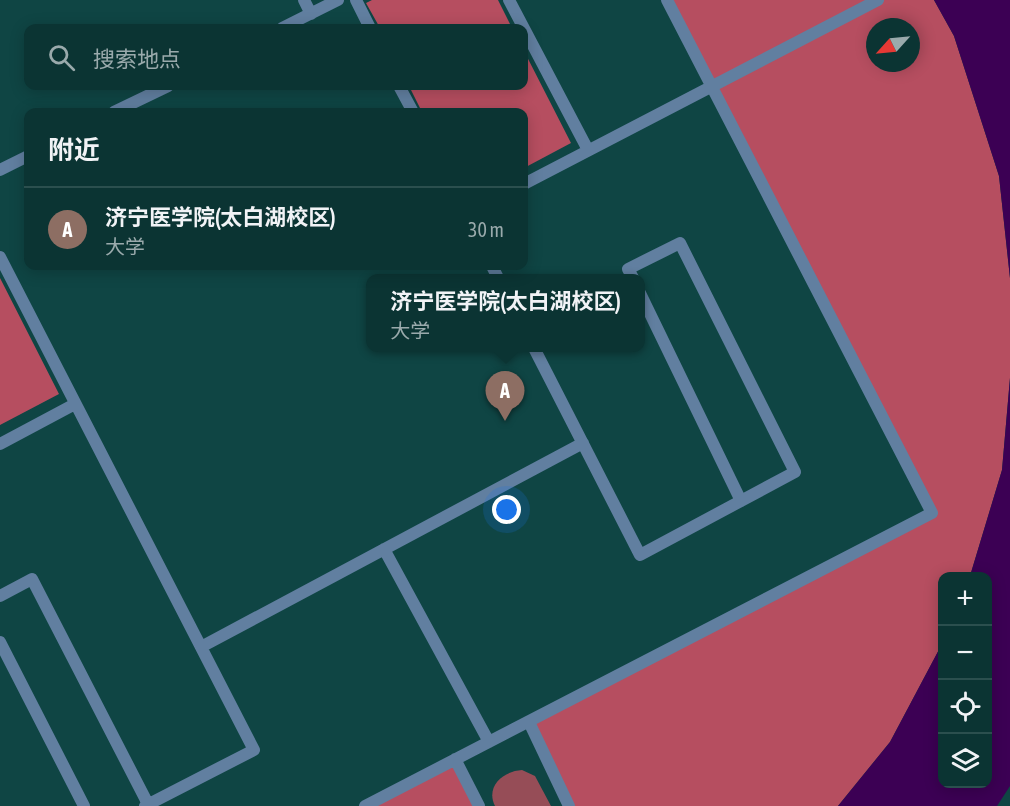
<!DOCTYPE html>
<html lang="zh">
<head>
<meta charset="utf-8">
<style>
  :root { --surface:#0b3433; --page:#193f3f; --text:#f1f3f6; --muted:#9aaaac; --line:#2b4f4e; --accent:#8abfa5 }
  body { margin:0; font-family:"Asap Condensed","Noto Sans SC",sans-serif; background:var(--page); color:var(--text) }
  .controls { position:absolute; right:18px; bottom:18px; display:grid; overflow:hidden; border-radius:12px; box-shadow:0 3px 15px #0003 }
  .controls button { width:54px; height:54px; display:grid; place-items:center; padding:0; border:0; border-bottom:2px solid var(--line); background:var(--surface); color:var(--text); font:30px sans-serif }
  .compass { position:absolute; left:866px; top:18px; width:54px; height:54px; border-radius:50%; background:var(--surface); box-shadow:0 3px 15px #0003; rotate:243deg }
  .you { position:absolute; left:507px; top:510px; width:21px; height:21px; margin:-15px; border:4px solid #fff; border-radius:50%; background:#1a73e8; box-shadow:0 0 0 9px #1a73e833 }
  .badge { display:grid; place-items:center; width:39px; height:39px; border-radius:50%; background:var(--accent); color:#fff; font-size:20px; font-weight:700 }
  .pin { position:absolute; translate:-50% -50px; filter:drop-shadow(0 2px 3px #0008) }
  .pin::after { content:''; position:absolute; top:32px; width:21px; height:18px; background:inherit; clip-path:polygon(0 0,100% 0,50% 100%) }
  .popup { position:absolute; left:366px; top:274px; width:279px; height:78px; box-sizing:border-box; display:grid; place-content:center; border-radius:12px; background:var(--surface); filter:drop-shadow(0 2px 4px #0005); font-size:20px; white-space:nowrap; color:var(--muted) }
  .popup b { font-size:22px; color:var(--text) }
  .popup::after { content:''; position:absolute; left:50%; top:100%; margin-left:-12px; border:12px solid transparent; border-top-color:var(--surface) }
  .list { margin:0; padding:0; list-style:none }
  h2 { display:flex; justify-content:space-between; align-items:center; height:78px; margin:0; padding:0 24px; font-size:26px }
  h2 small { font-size:20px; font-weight:400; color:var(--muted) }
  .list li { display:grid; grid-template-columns:39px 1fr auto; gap:18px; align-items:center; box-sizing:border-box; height:84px; padding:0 24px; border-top:2px solid var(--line) }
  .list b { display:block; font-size:22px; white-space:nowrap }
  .list p { margin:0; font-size:20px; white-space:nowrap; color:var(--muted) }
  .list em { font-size:20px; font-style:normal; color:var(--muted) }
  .icon { flex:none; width:33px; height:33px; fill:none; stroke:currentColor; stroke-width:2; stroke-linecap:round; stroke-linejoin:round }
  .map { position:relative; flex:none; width:1010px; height:806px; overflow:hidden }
  .search { position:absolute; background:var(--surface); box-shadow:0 3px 15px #0003; left:24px; top:24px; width:504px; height:66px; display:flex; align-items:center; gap:15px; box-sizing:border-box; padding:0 21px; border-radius:12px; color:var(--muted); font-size:22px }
  .panel { position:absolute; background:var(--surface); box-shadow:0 3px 15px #0003; left:24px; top:108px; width:504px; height:162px; border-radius:12px }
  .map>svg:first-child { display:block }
  .green { fill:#964d57 }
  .forest { fill:#b64e60; fill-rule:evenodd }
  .water { fill:#3c0054 }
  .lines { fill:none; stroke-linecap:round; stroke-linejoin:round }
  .service { stroke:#617fa0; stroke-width:12 }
</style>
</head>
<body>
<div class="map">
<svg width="1010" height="806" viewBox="0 0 1010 806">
  <rect width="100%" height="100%" fill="#0f4544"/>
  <path class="green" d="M522 770 535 776 551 806H495C485 786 504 771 522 770Z"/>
  <path class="forest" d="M372 0H498L512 28H380L366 3Z
    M667 0H934L954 36 999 176 1010 278V378L1002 470 970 576H942V644L890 742 838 806H569L529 722 932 513ZM875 27H911V63H875Z
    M524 51 571 143 524 168V112H422L409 86H524Z
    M0 278 59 394 0 425Z
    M455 759 479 806H365Z"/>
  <path class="water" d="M934 0H1010V278L999 176 954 36Z
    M1010 378V786L997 806H838L890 742 942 644V784H988V576H970L1002 470Z"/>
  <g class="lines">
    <path class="service" d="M304 0 311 14
      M356 0 370 28
      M509 0 588 150
      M282 28 338 0
      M399 86 413 112
      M114 112 168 86
      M0 170 28 156
      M524 184 878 0
      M0 257 254 750 145 806
      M492 266 498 278
      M640 293 741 501
      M534 348 640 555 795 472 680 243 628 269 633 278
      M0 444 75 404
      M384 549 489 742
      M0 596 32 579 148 804
      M0 642 84 806
      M201 647 583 443
      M529 722 569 806
      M455 759 479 806
      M365 806 932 513 667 0"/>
  </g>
</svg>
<div class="controls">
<button>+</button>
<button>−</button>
<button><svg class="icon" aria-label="locate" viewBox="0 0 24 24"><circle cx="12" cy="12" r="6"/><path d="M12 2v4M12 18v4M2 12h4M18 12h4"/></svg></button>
<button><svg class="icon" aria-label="layers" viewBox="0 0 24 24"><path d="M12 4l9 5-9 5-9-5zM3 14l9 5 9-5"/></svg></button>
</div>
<svg class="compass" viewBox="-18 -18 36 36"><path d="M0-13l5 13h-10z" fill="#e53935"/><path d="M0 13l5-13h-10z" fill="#9aaaac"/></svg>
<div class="you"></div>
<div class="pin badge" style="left:505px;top:421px;background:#8d6e63">A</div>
<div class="popup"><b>济宁医学院(太白湖校区)</b>大学</div>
<div class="search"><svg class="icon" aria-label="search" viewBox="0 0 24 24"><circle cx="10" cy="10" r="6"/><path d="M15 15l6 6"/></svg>搜索地点</div>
<section class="panel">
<h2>附近<small></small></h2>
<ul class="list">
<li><span class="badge" style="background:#8d6e63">A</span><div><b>济宁医学院(太白湖校区)</b><p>大学</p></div><em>30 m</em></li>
</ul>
</section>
</div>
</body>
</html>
